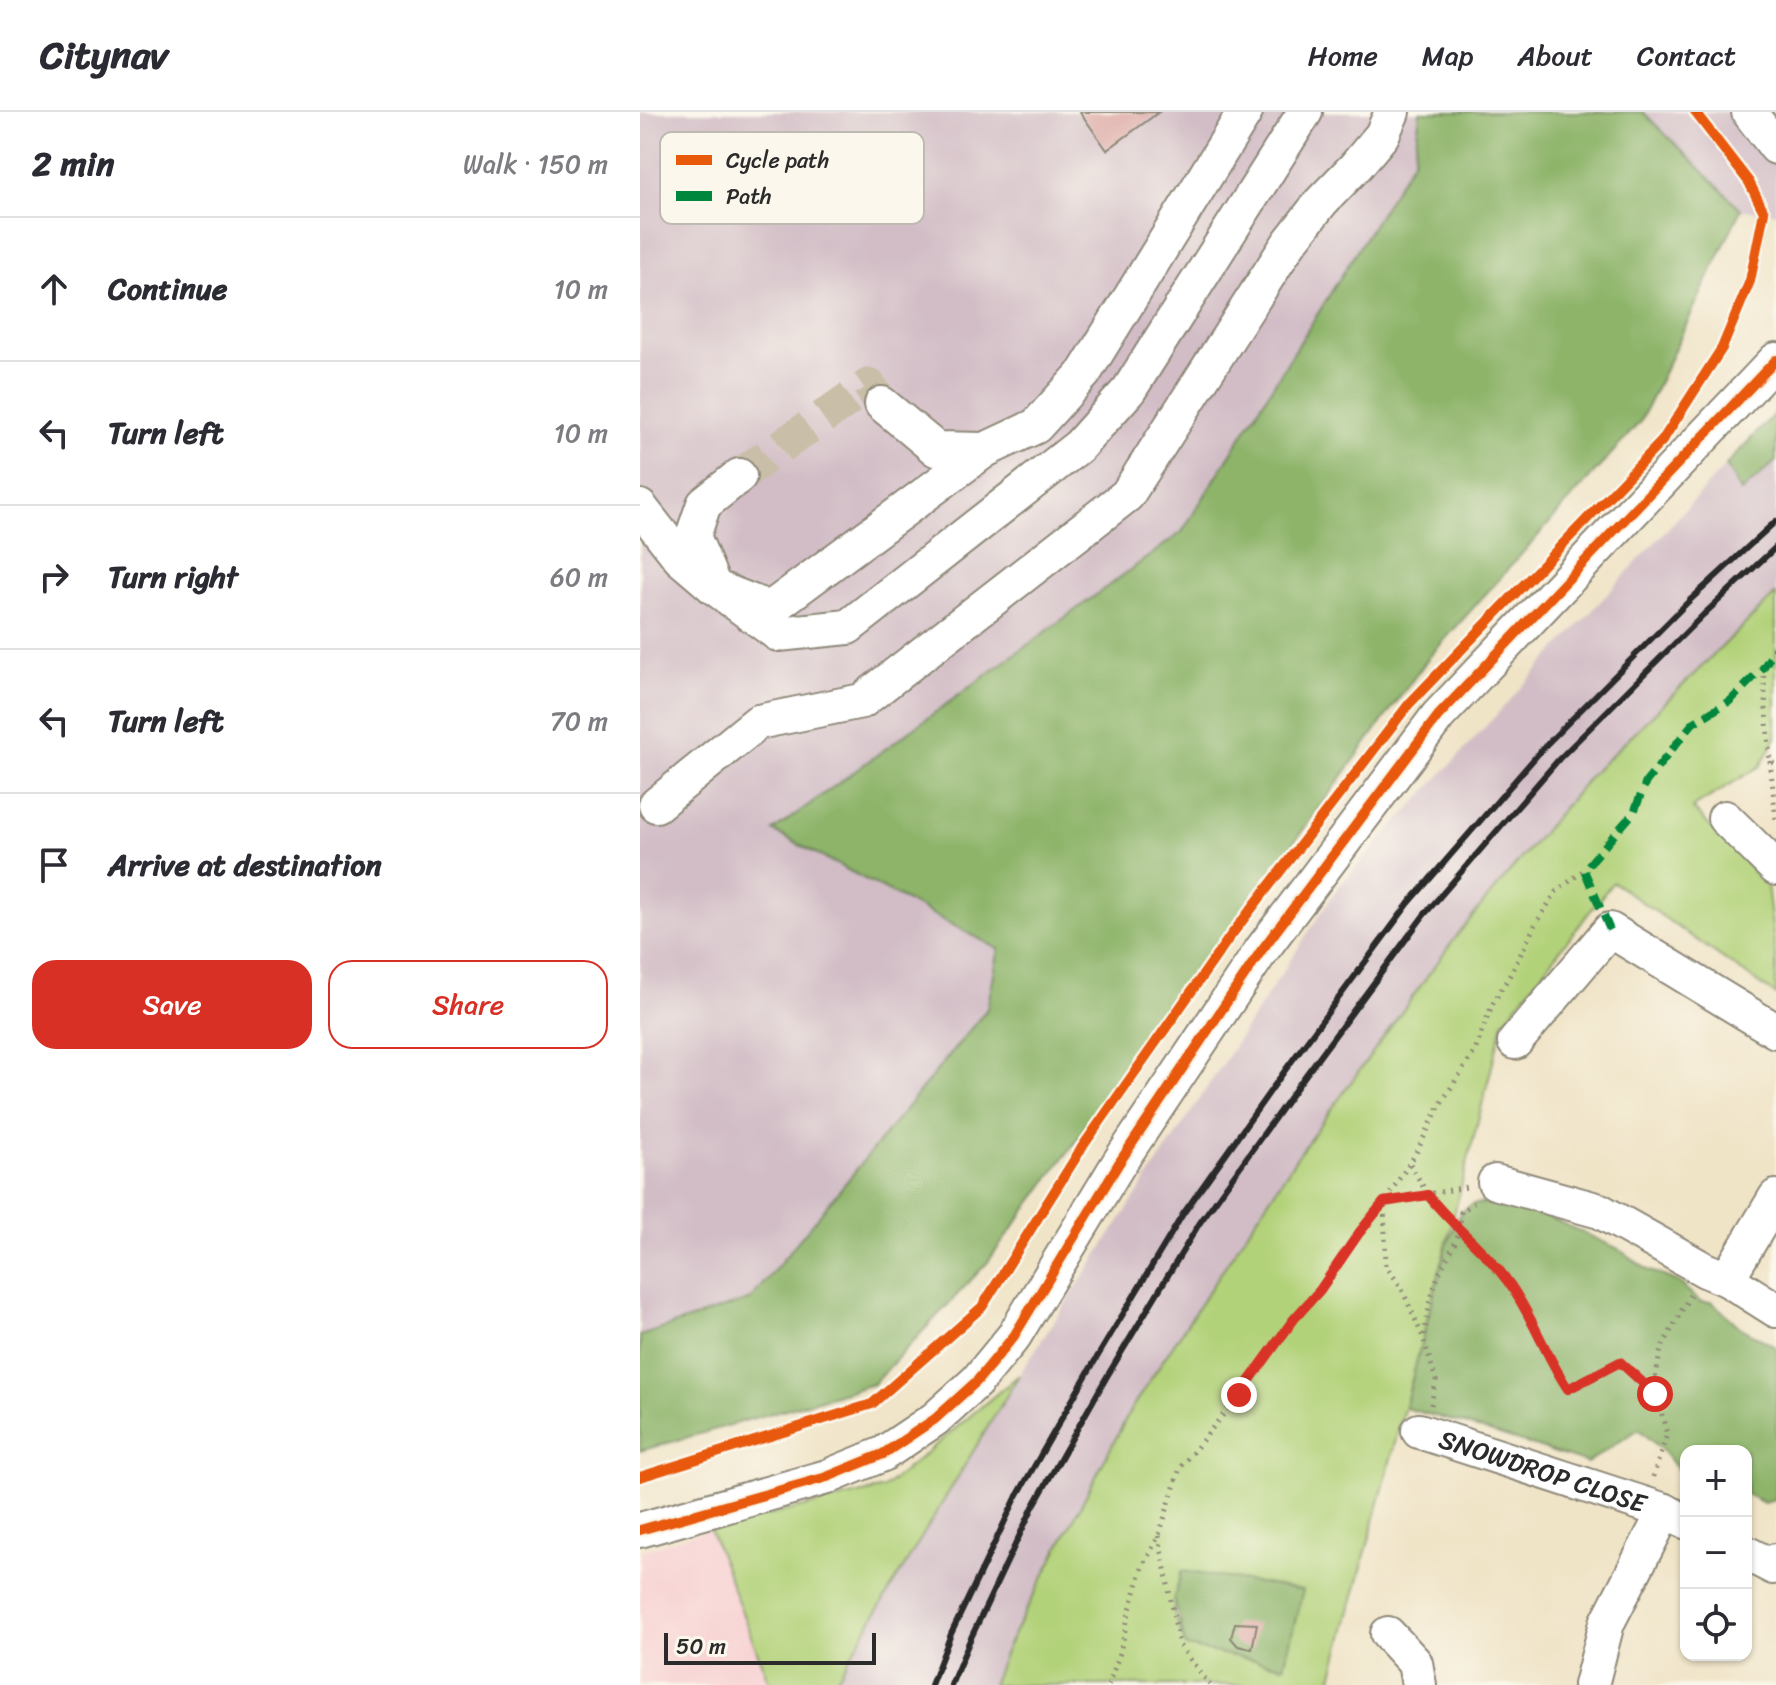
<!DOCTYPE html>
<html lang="en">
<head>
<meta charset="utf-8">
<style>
  :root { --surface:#fff; --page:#f2f2f3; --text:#2b2b33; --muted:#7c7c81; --line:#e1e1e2; --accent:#d93025 }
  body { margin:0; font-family:Sriracha,sans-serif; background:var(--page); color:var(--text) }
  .controls { position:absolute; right:24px; bottom:24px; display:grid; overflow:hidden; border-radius:16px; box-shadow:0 2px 6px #0004 }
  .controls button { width:72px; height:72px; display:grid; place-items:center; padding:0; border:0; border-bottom:2px solid var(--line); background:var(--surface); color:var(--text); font:40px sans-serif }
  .scale { position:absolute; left:24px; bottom:20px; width:212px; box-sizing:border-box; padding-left:8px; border:4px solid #2b2b2b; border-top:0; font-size:22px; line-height:28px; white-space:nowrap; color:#2b2b2b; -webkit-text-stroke:6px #fbf7ec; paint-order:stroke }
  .stop { position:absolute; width:24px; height:24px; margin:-18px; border:6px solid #d93025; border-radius:50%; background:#fff }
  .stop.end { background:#d93025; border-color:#fff; box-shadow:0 2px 8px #0008 }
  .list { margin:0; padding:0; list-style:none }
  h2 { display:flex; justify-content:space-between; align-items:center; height:104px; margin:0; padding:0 32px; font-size:34px }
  h2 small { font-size:26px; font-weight:400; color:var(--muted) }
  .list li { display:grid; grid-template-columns:52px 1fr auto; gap:24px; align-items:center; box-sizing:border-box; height:144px; padding:0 32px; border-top:2px solid var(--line) }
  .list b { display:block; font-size:30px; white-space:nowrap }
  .list em { font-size:26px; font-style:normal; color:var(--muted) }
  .actions { display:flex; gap:16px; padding:24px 32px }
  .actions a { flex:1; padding:18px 0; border:2px solid var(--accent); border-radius:24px; text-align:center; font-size:28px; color:var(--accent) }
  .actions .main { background:var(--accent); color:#fff }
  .icon { flex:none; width:44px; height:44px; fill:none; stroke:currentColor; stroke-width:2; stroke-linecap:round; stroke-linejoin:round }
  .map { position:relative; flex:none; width:1136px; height:1573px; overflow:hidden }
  header { display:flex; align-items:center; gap:48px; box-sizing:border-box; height:112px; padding:0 40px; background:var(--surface); border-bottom:2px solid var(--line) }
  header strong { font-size:38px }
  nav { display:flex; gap:44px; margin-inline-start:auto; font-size:28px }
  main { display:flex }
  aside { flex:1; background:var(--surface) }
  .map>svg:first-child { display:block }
  .built { fill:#f7cfd1 }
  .industrial { fill:#d2bdc6 }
  .green { fill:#b2d279; stroke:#6e7e52; stroke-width:2; fill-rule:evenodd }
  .forest { fill:#8db469; stroke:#5c704a; stroke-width:2 }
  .building { fill:#dca6a3 }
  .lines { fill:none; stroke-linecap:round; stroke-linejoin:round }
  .minor-tunnel { stroke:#c9bfa8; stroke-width:34; stroke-dasharray:34 17; stroke-linecap:butt }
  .minor-casing { stroke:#8e8879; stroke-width:38 }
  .path { stroke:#8e8879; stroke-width:5; stroke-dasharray:2 6; stroke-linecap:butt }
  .minor { stroke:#fff; stroke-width:34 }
  .rail { stroke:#2b2b2b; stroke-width:6 }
  .quiet { stroke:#00873e; stroke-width:8; stroke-dasharray:16 8; stroke-linecap:butt }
  .cycleway-casing { stroke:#fbf7ec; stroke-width:15 }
  .cycleway { stroke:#e8590c; stroke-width:10 }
  .route { stroke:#d93025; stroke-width:10 }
  .labels { text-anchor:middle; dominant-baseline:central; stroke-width:6; stroke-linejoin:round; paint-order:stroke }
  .street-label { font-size:26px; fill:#2b2b2b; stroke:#fbf7ec }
  .key { fill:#fbf7ec; stroke:#bdbab2; stroke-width:2 }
  .key-label { font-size:22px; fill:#2b2b2b }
</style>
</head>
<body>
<header>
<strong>Citynav</strong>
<nav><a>Home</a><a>Map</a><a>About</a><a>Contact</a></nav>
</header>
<main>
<aside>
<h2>2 min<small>Walk · 150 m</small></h2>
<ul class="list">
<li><svg class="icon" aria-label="ahead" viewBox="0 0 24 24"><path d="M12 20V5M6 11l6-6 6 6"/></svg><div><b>Continue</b></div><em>10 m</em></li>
<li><svg class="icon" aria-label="left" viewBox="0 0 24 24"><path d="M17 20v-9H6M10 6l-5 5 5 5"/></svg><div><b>Turn left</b></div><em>10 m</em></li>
<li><svg class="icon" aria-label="right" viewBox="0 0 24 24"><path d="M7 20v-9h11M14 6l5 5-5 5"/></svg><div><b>Turn right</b></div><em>60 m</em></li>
<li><svg class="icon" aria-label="left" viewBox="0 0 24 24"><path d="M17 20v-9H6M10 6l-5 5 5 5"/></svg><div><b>Turn left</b></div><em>70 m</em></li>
<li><svg class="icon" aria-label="arrive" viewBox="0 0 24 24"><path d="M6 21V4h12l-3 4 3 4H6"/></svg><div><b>Arrive at destination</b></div></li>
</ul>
<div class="actions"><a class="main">Save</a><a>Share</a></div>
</aside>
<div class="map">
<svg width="1136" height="1573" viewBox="0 0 1136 1573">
  <rect width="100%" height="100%" fill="#fbf7ec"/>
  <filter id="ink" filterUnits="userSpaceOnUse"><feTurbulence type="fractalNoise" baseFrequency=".0125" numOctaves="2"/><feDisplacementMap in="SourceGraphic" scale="16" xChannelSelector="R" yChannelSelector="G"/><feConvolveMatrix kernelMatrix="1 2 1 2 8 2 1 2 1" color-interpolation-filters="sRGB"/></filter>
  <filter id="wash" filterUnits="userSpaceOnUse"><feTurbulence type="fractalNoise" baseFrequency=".006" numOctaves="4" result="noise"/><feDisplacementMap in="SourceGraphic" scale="32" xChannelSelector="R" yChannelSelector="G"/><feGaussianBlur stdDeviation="1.8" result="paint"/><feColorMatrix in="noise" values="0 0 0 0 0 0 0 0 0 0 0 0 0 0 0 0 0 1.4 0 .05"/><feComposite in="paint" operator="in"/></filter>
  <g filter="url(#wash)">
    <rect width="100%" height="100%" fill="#f0e4c7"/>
    <path class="built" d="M70 1417 130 1573H0V1439Z"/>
    <path class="industrial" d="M0 0H1136V101L1100 98 347 897 111 1187 0 1224Z
      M1136 349V482L948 666 818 822 657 1045 491 1297 367 1535 352 1573H193L379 1263 698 775 1086 353 1102 380Z"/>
    <path class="green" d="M1136 482V626L1120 654 1052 696 1127 772 1136 848V883L973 770 863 911 766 1290 690 1573H352L367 1535 491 1297 657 1045 818 822 948 666ZM542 1460 546 1535 533 1498Z
      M379 1263 193 1573H130L70 1417 244 1376Z"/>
    <path class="forest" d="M780 0H1003L1101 97 1000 310 790 544 347 1151 233 1272 0 1339V1224L111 1187 347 897 359 837 133 719 542 420 774 47Z
      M1136 300V349L1101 380 1086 353Z
      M853 1091 908 1105 977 1136 1008 1158 1039 1170 1060 1190H1072L1101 1216 1136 1235V1388L1124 1391 1106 1382V1339H1046V1361L1037 1358 1023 1339 999 1317 947 1351 828 1313 765 1296 806 1134 821 1100 833 1092Z
      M542 1459 663 1478 644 1554 546 1535 534 1486Z"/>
    <g id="blocks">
      <path class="building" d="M440 0H519L467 38Z
        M595 1511 617 1512 612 1537 598 1534 591 1526Z"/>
    </g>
  </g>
  <g filter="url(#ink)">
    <use href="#blocks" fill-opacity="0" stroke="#8e8879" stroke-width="2"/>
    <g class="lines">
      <path class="minor-tunnel" d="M99 364 229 273 242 292"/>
      <g class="minor-casing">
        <g id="minor">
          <path d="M1109 0 1136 35"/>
          <path d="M242 292 296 337 345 338 396 314 444 261 605 0"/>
          <path d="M99 364 64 392 53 424 74 475 130 497 345 338"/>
          <path d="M0 395 40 446 74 475 138 522 208 515 439 334 489 278 665 0"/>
          <path d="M16 693 118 610 222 589 487 383 649 131 681 90 716 54 742 23 752 0"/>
          <path d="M1085 706 1136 756"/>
          <path d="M875 930 970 818 1136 919"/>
          <path d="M855 1070 960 1099 1065 1158 1087 1167"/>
          <path d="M1136 1085 1087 1167 1136 1198"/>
          <path id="s1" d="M779 1319 1025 1399"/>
          <path d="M0 1418 187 1365 243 1342 295 1307 337 1269 374 1224 479 1051 621 839 798 604 1136 248"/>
          <path d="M1106 1441 1133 1455 1136 1449"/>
          <path d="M748 1522 775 1551 779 1573"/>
          <path d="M951 1573 967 1511 1025 1399 1044 1409"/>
        </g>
      </g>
      <path class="path" d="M1123 556 1130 649 1136 653
        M1130 649 1136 708
        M770 1052 788 1083 804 1104 830 1127 871 1173 912 1253 928 1277 980 1250 1015 1282
        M784 1223C788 1203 791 1179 800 1160 812 1134 820 1131 821 1100L834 1091
        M791 1293 796 1268 783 1225 761 1175 746 1154 744 1090 827 1075
        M1013 1365 1027 1322 1014 1273 1021 1237 1050 1183
        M519 1424 539 1533 570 1573
        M468 1573 480 1541 489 1501 502 1456 519 1423 540 1356 599 1283 654 1207 680 1178 719 1121 744 1090 775 1043 801 991 835 939 852 893 873 858 895 813 916 780 944 758"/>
      <use href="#minor" class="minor"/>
      <path class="rail" d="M291 1573 311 1522 376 1386 450 1257 543 1102 646 957 769 791 905 634 1049 489 1136 409
        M311 1573 329 1530 393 1395 466 1266 559 1112 662 968 784 803 919 647 1063 503 1136 435"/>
      <path class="quiet" d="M970 818 944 758 994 700 1006 670 1053 611 1090 589 1123 556 1136 536"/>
      <g class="cycleway-casing">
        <path id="cycleway" d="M0 1365 232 1292 342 1195 443 1034 589 826 769 592 1022 329 1082 236 1110 169 1124 100 1109 70 1055 0
          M0 1418 187 1365 243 1342 295 1307 337 1269 374 1224 479 1051 621 839 798 604 1136 248"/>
      </g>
      <use href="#cycleway" class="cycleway"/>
    </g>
  </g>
  <g class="lines" filter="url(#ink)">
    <path class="route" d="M599 1283 654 1207 680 1178 719 1121 744 1090 788 1083C813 1115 848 1140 871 1174 893 1206 906 1244 928 1277L980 1250 1015 1282"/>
  </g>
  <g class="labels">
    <g class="street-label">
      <text stroke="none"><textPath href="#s1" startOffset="130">SNOWDROP CLOSE</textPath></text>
    </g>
  </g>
  <rect x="20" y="20" width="264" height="92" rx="12" class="key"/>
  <rect x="36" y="43" width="36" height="10" fill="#e8590c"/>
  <rect x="36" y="79" width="36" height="10" fill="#00873e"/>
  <g class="key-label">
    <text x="86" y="56">Cycle path</text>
    <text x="86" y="92">Path</text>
  </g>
</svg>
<div class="controls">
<button>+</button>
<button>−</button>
<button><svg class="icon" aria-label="locate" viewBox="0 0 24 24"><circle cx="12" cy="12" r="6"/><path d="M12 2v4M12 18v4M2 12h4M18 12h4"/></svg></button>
</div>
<div class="scale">50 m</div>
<div class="stop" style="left:1015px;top:1282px"></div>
<div class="stop end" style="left:599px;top:1283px"></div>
</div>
</main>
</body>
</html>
